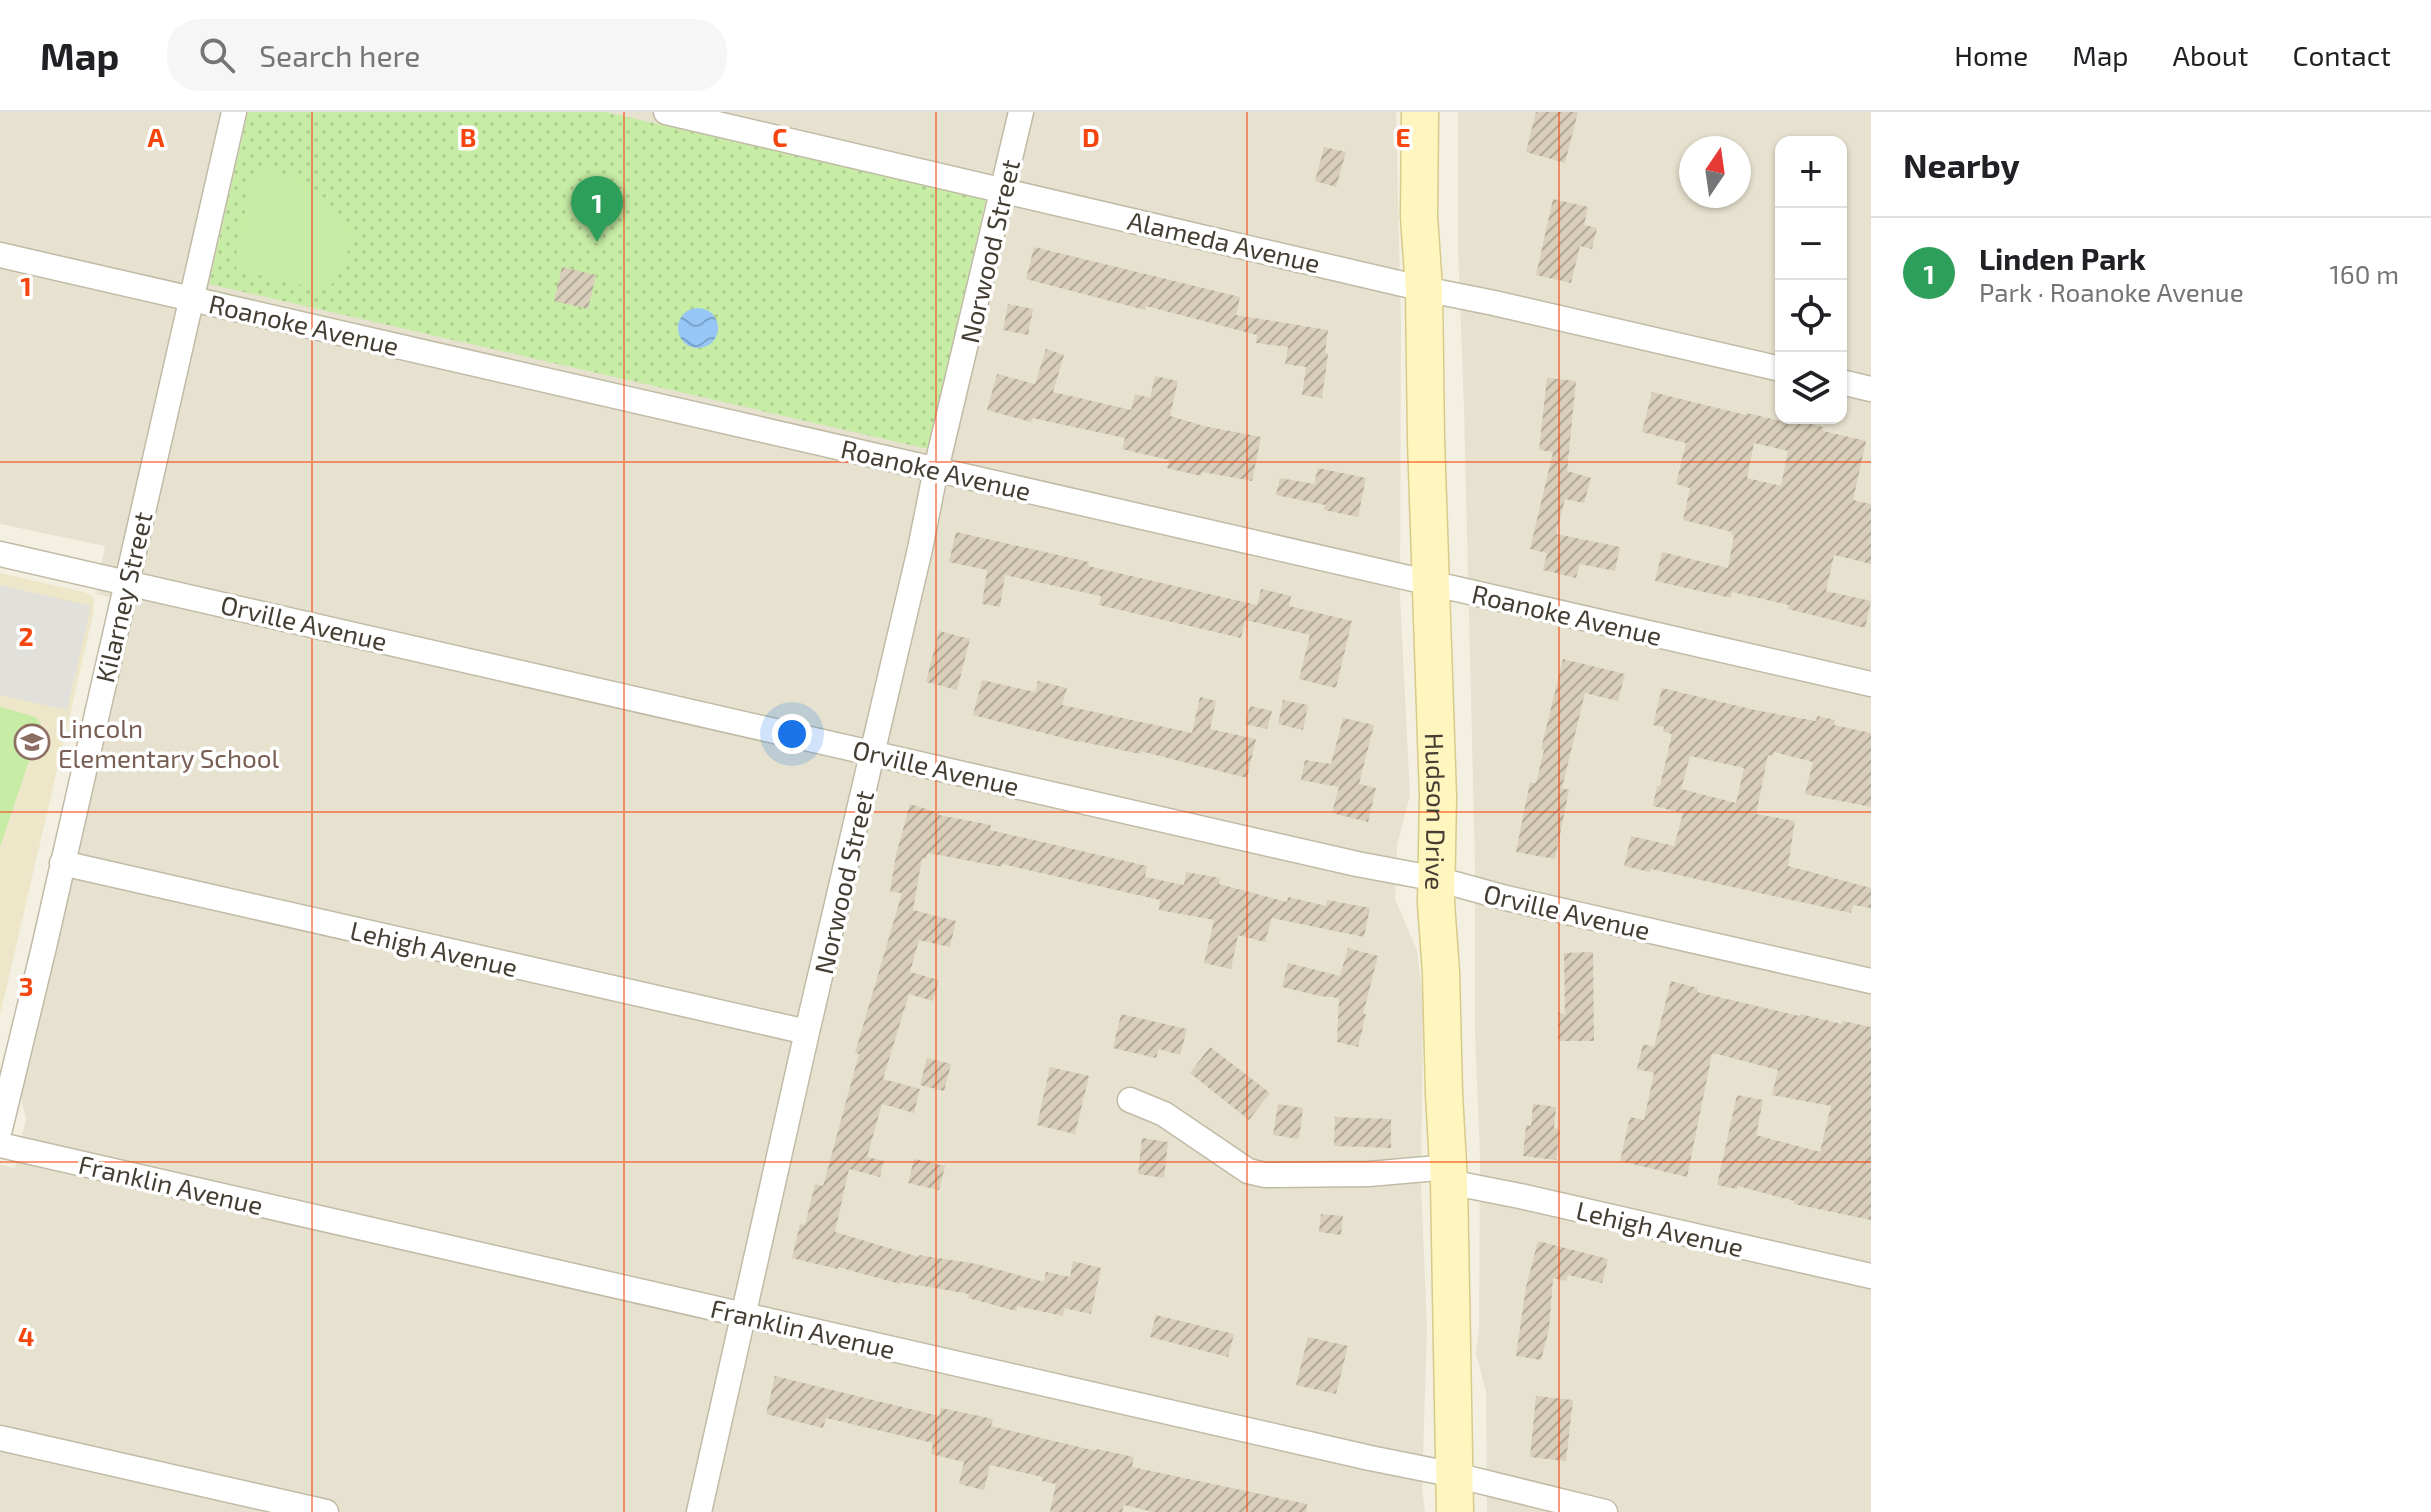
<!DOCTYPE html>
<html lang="en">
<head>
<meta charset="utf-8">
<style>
  :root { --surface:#fff; --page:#f6f6f6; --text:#202124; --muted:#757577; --line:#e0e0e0; --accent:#7c3aed }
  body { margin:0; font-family:"Exo 2",sans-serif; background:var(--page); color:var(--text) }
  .controls { position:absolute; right:24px; top:24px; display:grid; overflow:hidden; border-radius:16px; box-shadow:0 2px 6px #0004 }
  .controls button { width:72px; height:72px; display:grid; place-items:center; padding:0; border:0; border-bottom:2px solid var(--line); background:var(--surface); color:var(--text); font:40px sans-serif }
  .compass { position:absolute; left:1679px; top:24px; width:72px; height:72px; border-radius:50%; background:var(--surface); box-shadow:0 2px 6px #0004; rotate:13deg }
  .you { position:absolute; left:792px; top:622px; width:28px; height:28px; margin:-20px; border:6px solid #fff; border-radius:50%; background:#1a73e8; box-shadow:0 0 0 12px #1a73e833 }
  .badge { display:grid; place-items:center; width:52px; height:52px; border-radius:50%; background:var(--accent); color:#fff; font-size:26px; font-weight:700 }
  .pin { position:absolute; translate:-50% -66px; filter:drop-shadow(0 2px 4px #0008) }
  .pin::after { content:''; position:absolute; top:42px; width:28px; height:24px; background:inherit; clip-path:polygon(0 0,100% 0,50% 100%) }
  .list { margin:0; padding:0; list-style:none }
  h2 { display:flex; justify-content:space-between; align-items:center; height:104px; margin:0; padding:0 32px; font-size:34px }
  h2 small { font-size:26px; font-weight:400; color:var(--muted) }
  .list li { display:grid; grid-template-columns:52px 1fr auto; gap:24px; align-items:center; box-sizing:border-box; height:112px; padding:0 32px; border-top:2px solid var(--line) }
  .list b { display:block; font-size:30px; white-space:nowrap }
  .list p { margin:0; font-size:26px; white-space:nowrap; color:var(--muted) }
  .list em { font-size:26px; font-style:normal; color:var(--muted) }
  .icon { flex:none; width:44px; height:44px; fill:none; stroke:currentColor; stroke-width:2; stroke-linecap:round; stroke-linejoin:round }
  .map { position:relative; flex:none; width:1871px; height:1400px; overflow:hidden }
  header { display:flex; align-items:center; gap:48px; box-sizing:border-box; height:112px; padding:0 40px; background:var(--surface); border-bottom:2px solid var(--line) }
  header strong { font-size:38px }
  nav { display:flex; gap:44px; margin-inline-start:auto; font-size:28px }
  .search { width:560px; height:72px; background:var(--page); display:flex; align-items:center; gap:20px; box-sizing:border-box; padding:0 28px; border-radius:32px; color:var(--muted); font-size:30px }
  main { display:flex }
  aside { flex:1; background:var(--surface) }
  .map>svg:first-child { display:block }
  .residential { fill:#e7e2cf; fill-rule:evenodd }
  .education { fill:#eee6c9 }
  .green { fill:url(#green-dots) }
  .pitch { fill:#c6eca5 }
  .parking { fill:#e2e0db }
  .water { fill:url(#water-waves) }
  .building { fill:url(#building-hatch); fill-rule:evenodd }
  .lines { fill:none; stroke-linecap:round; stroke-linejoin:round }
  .street-casing { stroke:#c1bba6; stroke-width:27 }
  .secondary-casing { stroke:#d7ca8b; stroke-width:39 }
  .street { stroke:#fff; stroke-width:24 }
  .secondary { stroke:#fff5bf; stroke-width:36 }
  .grid { fill:none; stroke:#f6450e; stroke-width:2; stroke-opacity:0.55 }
  .labels { text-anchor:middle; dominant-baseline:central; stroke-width:7; stroke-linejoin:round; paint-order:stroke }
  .street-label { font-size:26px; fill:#443e32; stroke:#fff }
  .education-label { font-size:26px; fill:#785e54; stroke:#fff; text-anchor:start }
  .grid-label { font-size:26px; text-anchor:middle; font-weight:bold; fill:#f6450e; stroke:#fff; stroke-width:7; stroke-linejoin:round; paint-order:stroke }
</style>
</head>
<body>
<header>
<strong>Map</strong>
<div class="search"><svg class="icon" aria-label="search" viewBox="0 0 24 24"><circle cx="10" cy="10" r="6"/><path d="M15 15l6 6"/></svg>Search here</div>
<nav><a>Home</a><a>Map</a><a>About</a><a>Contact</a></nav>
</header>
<main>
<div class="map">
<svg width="1871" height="1400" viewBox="0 0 1871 1400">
  <defs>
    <pattern id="green-dots" width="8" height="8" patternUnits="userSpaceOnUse" patternTransform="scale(2)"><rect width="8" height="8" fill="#c6eca5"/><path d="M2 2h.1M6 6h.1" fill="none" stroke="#abcb8e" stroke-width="1.8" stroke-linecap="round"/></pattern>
    <pattern id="water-waves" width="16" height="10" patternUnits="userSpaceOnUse" patternTransform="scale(2)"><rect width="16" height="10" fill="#96c7f7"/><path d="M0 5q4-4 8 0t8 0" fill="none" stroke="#7ca3c9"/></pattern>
    <pattern id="building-hatch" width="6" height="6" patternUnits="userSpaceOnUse" patternTransform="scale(2)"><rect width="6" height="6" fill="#d8ceb9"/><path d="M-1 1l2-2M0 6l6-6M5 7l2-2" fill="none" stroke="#b1a997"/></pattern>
  </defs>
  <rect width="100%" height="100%" fill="#f3efe1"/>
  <path class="residential" d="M0 0H1396L1401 216 1400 484 1410 684 1397 733 1395 787 1417 839 1423 886 1421 1071 1427 1216 1422 1377 1425 1400H0V1053L15 1056 26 1007 15 961 122 488 96 482 105 434 0 412Z
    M1458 0H1871V1400H1487L1486 1280 1476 1241 1479 1218 1480 1045 1475 921V751L1464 296 1458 136ZM1781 30H1841V306H1781ZM1691 36H1739V84H1691Z"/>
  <path class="education" d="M0 461 84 480 94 486 93 503 0 903Z"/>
  <path class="green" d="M248 0H605L986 87 928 337 209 172Z"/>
  <path class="pitch" d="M258 55 299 66 325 86 351 117 346 152 327 179 237 158 235 149 249 80Z
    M0 595 36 605 41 613 0 735Z"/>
  <path class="parking" d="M0 473 91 494 67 598 0 583Z"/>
  <path class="water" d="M678 216a20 20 0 1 1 40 0a20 20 0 1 1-40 0Z"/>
  <path class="building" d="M1536 0H1578L1565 51 1526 40Z
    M1324 35 1346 40 1336 75 1315 69Z
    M1553 87 1588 95 1584 113 1597 116 1592 137 1580 134 1571 171 1536 163Z
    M1034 135 1240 185 1236 203 1328 218 1325 241 1328 242 1322 286 1302 283 1306 255 1285 252 1288 235 1256 231 1257 223 1146 194 1145 198 1026 167Z
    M562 155 596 163 588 197 554 189Z
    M1008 192 1033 197 1028 223 1003 218Z
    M1046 237 1064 243 1053 280 1131 298 1135 282 1150 286 1155 264 1178 269 1170 304 1204 314 1261 325 1252 369 1202 360 1201 364 1167 356 1169 348 1122 337 1125 326 1032 306 1031 310 987 298 997 262 1035 272Z
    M1547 266 1576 269 1567 359 1591 366 1584 391 1565 387 1556 422 1620 435 1615 459 1580 452 1576 466 1543 458 1547 441 1530 437 1553 340 1539 338Z
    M1652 280 1746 303 1747 301 1794 312 1795 308 1823 315V319L1866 329 1853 388 1871 392V452L1834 443 1826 479 1871 489 1865 516 1788 497 1789 493 1732 480 1731 486 1655 469 1662 440 1728 456 1734 423H1731L1732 420 1683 408 1690 376 1676 372 1686 331 1642 320ZM1754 331 1788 339 1781 374 1747 366Z
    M1318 356 1366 366 1358 405 1324 398 1325 393 1276 383 1280 366 1314 372Z
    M956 420 1089 450 1088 454 1257 493 1261 477 1291 484 1289 494 1352 509 1336 576 1299 567 1310 523 1245 508 1241 526 1099 493 1101 484 1005 463 1000 495 982 492 987 458 949 450Z
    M939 519 970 527 957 578 926 570Z
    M1563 547 1625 562 1618 589 1585 581 1562 676 1569 678 1555 747 1516 740 1530 670 1536 671 1544 638 1541 637Z
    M982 568 1035 580 1038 569 1067 576 1062 593 1192 621 1200 585 1216 589 1210 617 1256 627 1247 666 1140 639V642L1079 629V630L973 603Z
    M1662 576 1755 598 1816 609 1817 604 1835 608 1834 613 1871 621V695L1805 682 1813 650 1774 640 1773 644 1768 643 1756 702 1795 709 1788 754 1871 776V796L1853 793 1851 801 1651 757 1650 760 1624 754 1631 724 1674 734 1683 701 1653 694 1657 674H1660L1672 622 1663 620 1664 615 1653 613ZM1690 644 1744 656 1736 691 1681 677Z
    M1283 588 1308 593 1303 618 1278 612Z
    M1250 594 1272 599 1267 617 1245 612Z
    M1343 606 1374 613 1359 672 1376 676 1368 710 1332 701 1339 675 1301 668 1305 648 1331 652Z
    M910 692 939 701V703L991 713 990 718 1147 754 1145 765 1184 773 1186 760 1220 766 1219 772 1287 790 1288 785 1326 794 1327 788 1370 796 1364 825 1272 806 1265 830 1238 823 1231 857 1204 851 1214 808 1159 798 1160 788 1002 752V755L928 741 926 747 922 746 913 798 956 809 950 835 919 828 910 860 939 868 933 889 909 882 883 967 920 977 914 1001 882 992 867 1045 884 1049 880 1065 849 1057 835 1120 919 1145V1143L977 1152 1044 1170 1046 1160 1070 1165 1073 1149 1101 1156 1091 1202 1064 1196 1063 1204 1017 1194 1016 1199 968 1186 969 1182 900 1170V1172L838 1155 837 1157 792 1146 800 1112 805 1113 815 1072 823 1074 859 942 855 941 902 781 890 780 896 743Z
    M1348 836 1378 844 1363 902H1366L1358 935 1337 930 1339 886 1320 884 1282 875 1288 851 1340 864Z
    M1593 840 1594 929H1558V900L1565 903 1564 841Z
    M1671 869 1698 876 1697 880 1799 904 1800 902 1842 912 1843 909 1871 915V1108L1794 1092V1089L1738 1074 1737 1077 1717 1073 1737 983 1763 988 1756 1023 1820 1040 1831 994 1772 983 1778 958 1717 942H1712L1687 1065 1620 1049 1630 1005 1644 1008 1654 961 1637 957 1643 932 1654 935Z
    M1121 902 1187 917 1180 943 1159 937 1156 946 1113 936Z
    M1210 935 1270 981 1249 1008 1190 961Z
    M927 946 951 952 944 979 920 973Z
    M1050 955 1089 964 1075 1022 1037 1013Z
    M1278 992 1303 996 1299 1027 1273 1023Z
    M1533 992 1556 995 1554 1016 1560 1017 1556 1048 1523 1044 1526 1013 1531 1014Z
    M1335 1005 1391 1007V1036L1334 1034Z
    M1142 1026 1168 1030 1164 1066 1138 1062Z
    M914 1047 945 1054 939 1078 908 1071Z
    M1321 1102 1343 1104 1341 1123 1319 1120Z
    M1538 1129 1608 1147 1602 1171 1568 1163 1566 1169 1553 1166 1549 1217 1541 1248 1516 1244 1526 1175Z
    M1156 1203 1234 1222 1228 1245 1150 1225Z
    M1308 1225 1348 1234 1336 1282 1296 1273Z
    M775 1264 939 1304 941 1296 993 1307 991 1314 1096 1339 1097 1337 1134 1345 1132 1355 1307 1392 1306 1400H1153L1124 1393 1122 1400H1050L1056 1372 1042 1369 1043 1365 990 1353 984 1378 959 1372 964 1350 931 1342 933 1331 826 1306 823 1316 766 1302Z
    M1536 1284 1573 1288 1566 1349 1530 1345Z"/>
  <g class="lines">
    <g class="street-casing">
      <path id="street" d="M666 0 1424 177 1494 191 1781 257
        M0 143 1871 572
        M1841 270 1871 277
        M0 442 1357 752 1437 767 1506 786 1871 869
        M62 751 807 920
        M1130 988 1164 1002 1248 1059 1265 1063 1369 1062 1449 1055
        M0 1017 44 835 234 0
        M0 1033 1370 1346 1455 1363 1605 1400
        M1449 1070 1520 1084 1871 1164
        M0 1326 326 1400
        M699 1400 807 920 920 437 936 357 1021 0"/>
    </g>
    <g class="secondary-casing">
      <g id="secondary">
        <path id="s1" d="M1420 0 1419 105 1424 177 1426 328 1438 685 1436 791 1441 861 1444 982 1449 1070 1455 1400"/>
      </g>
    </g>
    <use href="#street" class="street"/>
    <use href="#secondary" class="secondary"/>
  </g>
  <path class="grid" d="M312 0V1400M624 0V1400M936 0V1400M1247 0V1400M1559 0V1400M0 350H1871M0 700H1871M0 1050H1871"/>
  <defs>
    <g id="school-ring" transform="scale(1.8)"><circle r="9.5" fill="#fff" stroke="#8d6e63" stroke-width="1.5"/><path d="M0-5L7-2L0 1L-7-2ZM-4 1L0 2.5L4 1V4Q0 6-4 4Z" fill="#8d6e63"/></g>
  </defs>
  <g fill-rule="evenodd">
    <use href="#school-ring" x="32" y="630"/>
  </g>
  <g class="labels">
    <g class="street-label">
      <text transform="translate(1224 129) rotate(13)">Alameda Avenue</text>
      <text transform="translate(989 139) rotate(-77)">Norwood Street</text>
      <text transform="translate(304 212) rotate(13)">Roanoke Avenue</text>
      <text transform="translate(936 357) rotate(13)">Roanoke Avenue</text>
      <text transform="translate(123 485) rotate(-77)">Kilarney Street</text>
      <text transform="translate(1567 502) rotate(13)">Roanoke Avenue</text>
      <text transform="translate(304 510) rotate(13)">Orville Avenue</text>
      <text transform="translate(936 655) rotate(13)">Orville Avenue</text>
      <text stroke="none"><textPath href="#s1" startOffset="700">Hudson Drive</textPath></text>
      <text transform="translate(843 770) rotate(-77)">Norwood Street</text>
      <text transform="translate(1567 799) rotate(13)">Orville Avenue</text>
      <text transform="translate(434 836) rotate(13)">Lehigh Avenue</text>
      <text transform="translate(171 1072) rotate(13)">Franklin Avenue</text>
      <text transform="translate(1660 1116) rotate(13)">Lehigh Avenue</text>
      <text transform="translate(803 1216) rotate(13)">Franklin Avenue</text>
    </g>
    <g class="education-label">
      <text x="58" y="615">Lincoln<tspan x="58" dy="30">Elementary School</tspan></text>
    </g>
  </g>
  <g class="grid-label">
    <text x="156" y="35">A</text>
    <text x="468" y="35">B</text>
    <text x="780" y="35">C</text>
    <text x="1091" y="35">D</text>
    <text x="1403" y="35">E</text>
    <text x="26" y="184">1</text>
    <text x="26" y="534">2</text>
    <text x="26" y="884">3</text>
    <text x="26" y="1234">4</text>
  </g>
</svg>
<div class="controls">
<button>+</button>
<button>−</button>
<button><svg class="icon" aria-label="locate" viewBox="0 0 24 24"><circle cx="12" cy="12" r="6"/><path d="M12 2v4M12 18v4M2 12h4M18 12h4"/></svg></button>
<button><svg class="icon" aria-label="layers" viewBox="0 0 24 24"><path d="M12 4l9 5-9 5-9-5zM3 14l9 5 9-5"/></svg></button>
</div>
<svg class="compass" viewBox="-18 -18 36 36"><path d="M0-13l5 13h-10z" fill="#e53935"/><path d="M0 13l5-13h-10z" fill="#757577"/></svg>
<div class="you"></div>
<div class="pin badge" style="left:597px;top:130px;background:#2e9e5b">1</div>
</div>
<aside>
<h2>Nearby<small></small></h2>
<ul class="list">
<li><span class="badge" style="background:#2e9e5b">1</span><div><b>Linden Park</b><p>Park · Roanoke Avenue</p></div><em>160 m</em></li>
</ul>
</aside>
</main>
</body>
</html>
